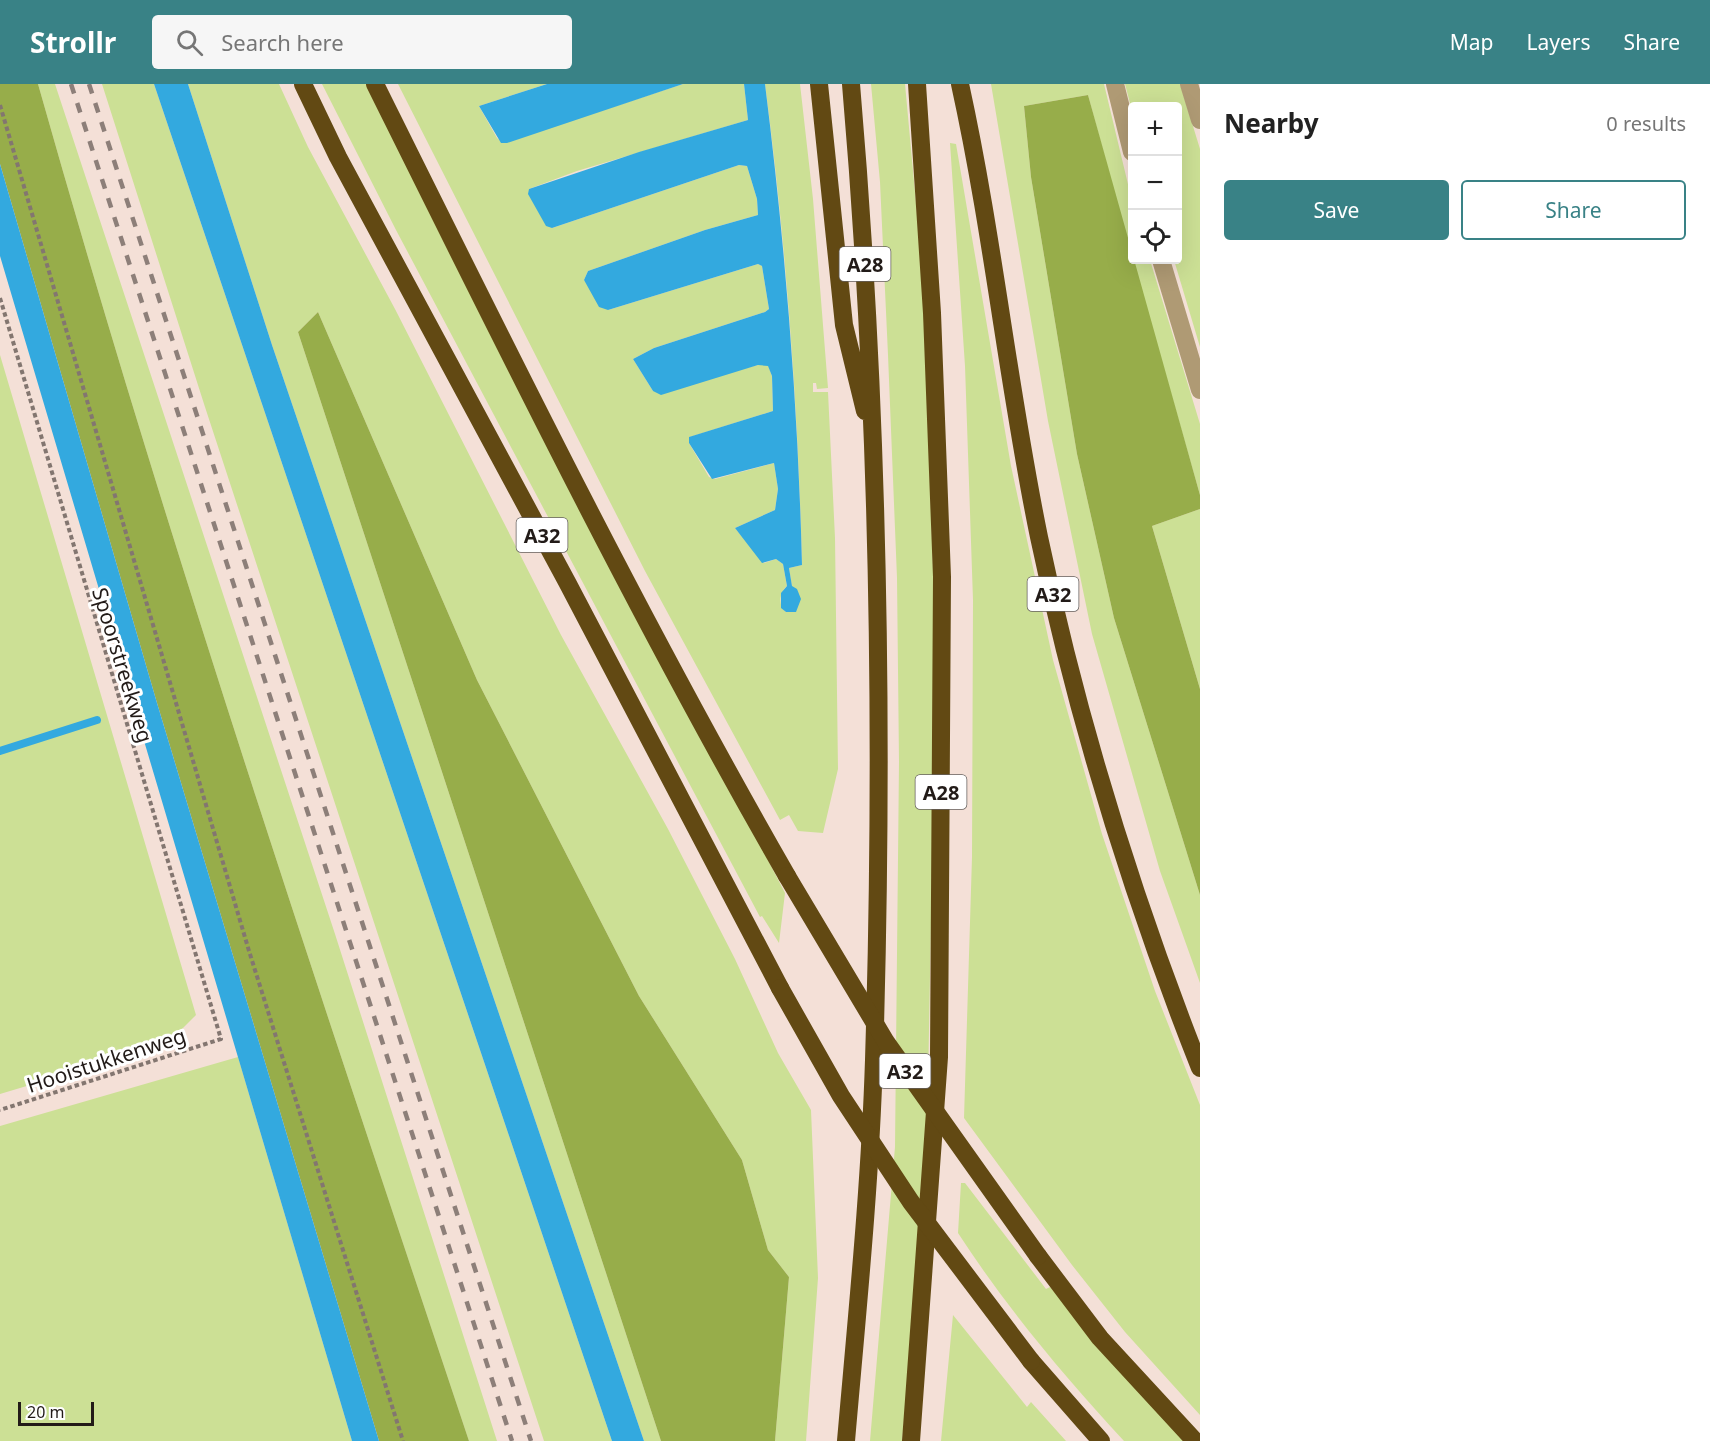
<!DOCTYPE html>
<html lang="en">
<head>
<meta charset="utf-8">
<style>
  :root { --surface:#fff; --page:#f6f6f6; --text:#222; --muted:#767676; --line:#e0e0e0; --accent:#398286 }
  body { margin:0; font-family:"Noto Sans",sans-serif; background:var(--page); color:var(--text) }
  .controls { position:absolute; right:18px; top:18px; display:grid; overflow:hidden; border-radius:6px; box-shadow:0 6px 24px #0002 }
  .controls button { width:54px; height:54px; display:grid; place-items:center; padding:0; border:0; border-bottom:2px solid var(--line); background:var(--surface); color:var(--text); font:30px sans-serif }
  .scale { position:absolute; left:18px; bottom:15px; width:76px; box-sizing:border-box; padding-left:6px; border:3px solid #221b18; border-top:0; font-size:16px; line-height:21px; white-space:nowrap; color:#221b18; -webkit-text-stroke:4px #fff; paint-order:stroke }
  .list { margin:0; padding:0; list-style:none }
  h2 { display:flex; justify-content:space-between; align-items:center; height:78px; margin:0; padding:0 24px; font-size:26px }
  h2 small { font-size:20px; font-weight:400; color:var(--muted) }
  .actions { display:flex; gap:12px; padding:18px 24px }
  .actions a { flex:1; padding:14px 0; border:2px solid var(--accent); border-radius:6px; text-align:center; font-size:21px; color:var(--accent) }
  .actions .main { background:var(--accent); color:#fff }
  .icon { flex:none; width:33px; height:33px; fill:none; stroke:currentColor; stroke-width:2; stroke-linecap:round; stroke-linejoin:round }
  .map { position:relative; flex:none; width:1200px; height:1357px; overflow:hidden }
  header { display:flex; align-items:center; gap:36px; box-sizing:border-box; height:84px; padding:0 30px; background:var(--accent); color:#fff }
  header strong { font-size:28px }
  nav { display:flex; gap:33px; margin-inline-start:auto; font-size:21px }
  .search { width:420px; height:54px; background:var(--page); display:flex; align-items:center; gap:15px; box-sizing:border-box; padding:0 21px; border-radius:6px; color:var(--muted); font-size:22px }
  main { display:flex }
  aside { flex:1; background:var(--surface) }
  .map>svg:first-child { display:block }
  .green { fill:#cce095 }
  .forest { fill:#97ad4a }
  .water { fill:#33a9df }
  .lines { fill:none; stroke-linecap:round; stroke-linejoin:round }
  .stream { stroke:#33a9df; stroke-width:8 }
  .path { stroke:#837670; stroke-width:4; stroke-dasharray:4.5 3; stroke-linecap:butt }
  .minor { stroke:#af9a74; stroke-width:18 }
  .highway { stroke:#624913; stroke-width:18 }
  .rail { stroke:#8d7f79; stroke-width:4.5; stroke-dasharray:10 10; stroke-linecap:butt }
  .highway-bridge { stroke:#624913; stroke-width:18 }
  .labels { text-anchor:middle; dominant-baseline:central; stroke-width:6; stroke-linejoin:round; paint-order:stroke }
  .shield { fill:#fff; stroke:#645f5d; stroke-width:1.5 }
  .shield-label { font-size:20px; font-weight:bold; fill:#221b18 }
  .street-label { font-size:21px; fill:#221b18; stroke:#fff }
</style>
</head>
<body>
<header>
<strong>Strollr</strong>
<div class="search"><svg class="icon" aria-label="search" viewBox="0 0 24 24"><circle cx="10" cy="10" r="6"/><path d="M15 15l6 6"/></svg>Search here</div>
<nav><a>Map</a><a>Layers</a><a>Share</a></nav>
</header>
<main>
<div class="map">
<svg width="1200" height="1357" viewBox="0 0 1200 1357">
  <rect width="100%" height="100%" fill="#f4e0d7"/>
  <path class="green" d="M38 0H55L335 850 497 1357H469C319 907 167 457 38 0Z
    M102 0H154L612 1357H544L205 323Z
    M188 0H279L308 63 395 225 561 551 668 745 735 875 778 969 811 1026 818 1194 806 1357H775L789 1193 768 1166 742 1076 639 912 477 596 318 228 298 248 661 1357H644L272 261Z
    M322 0H367L785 809 779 859 762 832 760 833 396 146Z
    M398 0H547L479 22 497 54 503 59 683 0H744L748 36 577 87 529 105 552 144 739 81 747 82 757 115 758 131 705 146 588 187 584 196 608 226 758 180 762 182 769 225 765 228 654 264 633 275 653 307 758 281H768L772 292 773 327 690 353 689 359 709 393 715 395 774 379 778 405 775 426 735 444 764 479 776 475 783 480 787 502C779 509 778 522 786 528H796L789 484 802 481C798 320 786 160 765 0H800L813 115 828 304 817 305 816 299H813V308H828L835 454 838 685 823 749 798 747 789 731 780 736 645 487Z
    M871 0H905L923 195 936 571 926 1107 902 1357H870L895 1063 899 678 897 494 888 271 880 98Z
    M991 0H1104L1132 117V173L1088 11 1024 22 1031 93 1077 370 1114 534 1200 811V899L1160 787 1092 550 1048 337Z
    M1125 0H1180L1200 65V263L1174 176H1178V22H1132V27Z
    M950 59 956 60 1011 382 1053 576 1102 750 1155 907 1200 1021V1331L1125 1248 1072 1181 964 1034 972 773 973 516 965 282Z
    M1133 176H1150L1200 340V411Z
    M0 271 196 931 167 960 0 1010Z
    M1200 425V605L1152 442Z
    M238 973 352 1357H0V1042Z
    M961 1099H965L1046 1205 1050 1203 1185 1357H1124C1064 1292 1006 1223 958 1149Z
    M953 1231 1027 1323 1031 1318 1066 1357H941Z"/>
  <path class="forest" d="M0 0H38C167 457 319 907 469 1357H379L157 619 0 80Z
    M1088 11 1200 411V425L1152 442 1200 605V811L1114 534 1077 370 1031 93 1024 22Z
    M318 228 477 596 639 912 742 1076 768 1166 789 1193 775 1357H661L298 248Z"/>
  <path class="water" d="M154 0H188L272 261 644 1357H612Z
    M547 0H683L507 59H501L479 22Z
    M744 0H765C785 160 798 320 802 481L789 484 792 502 797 505 801 515 796 528H786L781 524V509L787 502 783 480 776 475 762 479 735 444 775 426 778 405 774 379 712 395 689 359V353L773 327 772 292 768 282 758 281 661 311 653 307 633 275 654 264 765 228 769 225 762 182 758 180 608 226 599 223 584 196 588 187 705 146 758 131 757 115 747 82 739 81 552 144 546 142 528 110 529 105 639 68 748 36Z
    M0 80 157 619 379 1357H352L0 172Z"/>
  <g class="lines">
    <path class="stream" d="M0 667 97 636"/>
    <path class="path" d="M0 21 249 867 403 1357
      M0 214 221 955 0 1026"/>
    <path class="minor" d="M1115 0 1132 68
      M1189 0 1200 36
      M1161 176 1200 306"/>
    <path class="highway" d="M303 0 338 73 567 498 780 904
      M375 0C507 266 639 534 787 792
      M819 0 844 241 865 327
      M960 0C993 150 1008 303 1039 453 1077 634 1132 812 1200 984
      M1038 1172 1100 1254 1195 1357
      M1031 1277 1101 1357
      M846 1357C857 1230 870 1103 874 976 884 650 879 324 851 0
      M911 1357 939 973 942 493 932 229 917 0"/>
    <path class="rail" d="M71 0 512 1357
      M89 0 531 1357"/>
    <path class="highway-bridge" d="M787 792 886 958 1038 1172
      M780 904 841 1012 911 1118 1031 1277"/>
  </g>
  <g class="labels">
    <g class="shield">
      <rect x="839.5" y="163" width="51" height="34" rx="4.5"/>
      <rect x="516.5" y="434" width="51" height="34" rx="4.5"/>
      <rect x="1027.5" y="493" width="51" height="34" rx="4.5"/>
      <rect x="915.5" y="691" width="51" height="34" rx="4.5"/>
      <rect x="879.5" y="970" width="51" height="34" rx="4.5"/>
    </g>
    <g class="shield-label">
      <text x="865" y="180">A28</text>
      <text x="542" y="451">A32</text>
      <text x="1053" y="510">A32</text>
      <text x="941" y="708">A28</text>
      <text x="905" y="987">A32</text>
    </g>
    <g class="street-label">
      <text transform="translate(123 581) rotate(73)">Spoorstreekweg</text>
      <text transform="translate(106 976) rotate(-18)">Hooistukkenweg</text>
    </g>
  </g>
</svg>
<div class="controls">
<button>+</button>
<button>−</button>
<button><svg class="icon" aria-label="locate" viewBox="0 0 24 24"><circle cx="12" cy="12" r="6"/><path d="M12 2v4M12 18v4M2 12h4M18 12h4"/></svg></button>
</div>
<div class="scale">20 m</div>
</div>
<aside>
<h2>Nearby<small>0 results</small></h2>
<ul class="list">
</ul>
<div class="actions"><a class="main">Save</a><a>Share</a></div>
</aside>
</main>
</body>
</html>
